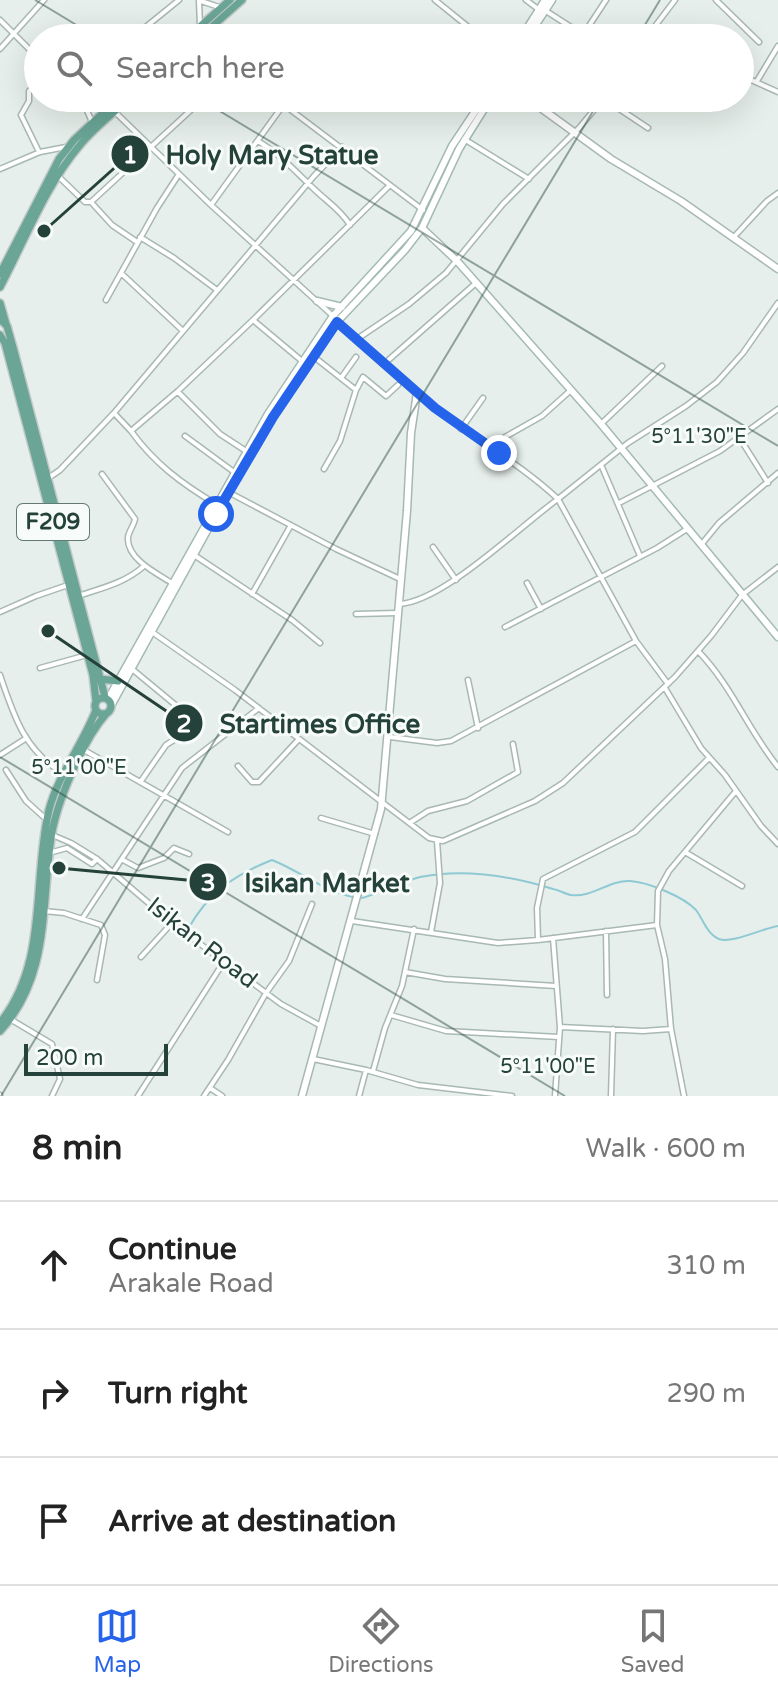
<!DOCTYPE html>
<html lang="en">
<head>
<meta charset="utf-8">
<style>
  :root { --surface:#fff; --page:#f6f6f6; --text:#222; --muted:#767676; --line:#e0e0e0; --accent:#2563eb }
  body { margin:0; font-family:"Varela Round",sans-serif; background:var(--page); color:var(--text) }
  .scale { position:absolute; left:24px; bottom:20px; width:144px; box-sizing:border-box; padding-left:8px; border:4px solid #24423a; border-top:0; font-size:22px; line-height:28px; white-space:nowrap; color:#24423a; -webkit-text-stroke:6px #f7fbf9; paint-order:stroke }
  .stop { position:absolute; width:24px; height:24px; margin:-18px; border:6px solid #2563eb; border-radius:50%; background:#fff }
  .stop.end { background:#2563eb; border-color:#fff; box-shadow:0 2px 8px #0008 }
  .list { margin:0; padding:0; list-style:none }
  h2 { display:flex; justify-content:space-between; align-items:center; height:104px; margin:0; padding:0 32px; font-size:34px }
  h2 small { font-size:26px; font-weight:400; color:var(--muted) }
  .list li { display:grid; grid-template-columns:52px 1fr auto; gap:24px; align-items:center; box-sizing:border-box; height:128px; padding:0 32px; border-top:2px solid var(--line) }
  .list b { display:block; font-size:30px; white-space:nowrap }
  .list p { margin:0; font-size:26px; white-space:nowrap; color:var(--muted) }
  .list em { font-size:26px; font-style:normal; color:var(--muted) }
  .icon { flex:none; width:44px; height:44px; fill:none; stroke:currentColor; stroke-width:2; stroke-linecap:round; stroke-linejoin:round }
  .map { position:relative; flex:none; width:778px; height:1096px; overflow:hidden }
  .search { position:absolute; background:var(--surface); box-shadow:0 8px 32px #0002; left:24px; right:24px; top:24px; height:88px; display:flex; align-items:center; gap:20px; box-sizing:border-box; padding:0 28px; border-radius:44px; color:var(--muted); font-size:30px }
  .sheet { height:488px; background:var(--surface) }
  nav { display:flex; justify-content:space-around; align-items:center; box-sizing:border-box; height:112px; border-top:2px solid var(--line); background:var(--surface); font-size:22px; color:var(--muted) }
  nav a { display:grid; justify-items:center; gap:4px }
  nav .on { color:var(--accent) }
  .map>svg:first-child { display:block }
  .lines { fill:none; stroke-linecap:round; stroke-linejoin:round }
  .stream { stroke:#8ec9d4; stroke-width:2 }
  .minor-casing { stroke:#a8b8b2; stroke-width:7 }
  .tertiary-casing { stroke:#a8b8b2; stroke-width:9 }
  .secondary-casing { stroke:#a4bbb3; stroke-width:9 }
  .primary-casing { stroke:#c2cac8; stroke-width:10 }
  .minor { stroke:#fff; stroke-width:4 }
  .tertiary { stroke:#fff; stroke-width:6 }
  .secondary { stroke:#fff; stroke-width:6 }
  .primary { stroke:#6aa596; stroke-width:7 }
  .route { stroke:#2563eb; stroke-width:10 }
  .ticks { fill:none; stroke:#24423a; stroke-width:2; stroke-opacity:0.45 }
  .labels { text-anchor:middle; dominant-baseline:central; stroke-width:6; stroke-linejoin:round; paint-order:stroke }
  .shield { fill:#f7fbf9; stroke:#637a73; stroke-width:2 }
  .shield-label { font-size:22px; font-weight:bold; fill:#24423a }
  .street-label { font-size:24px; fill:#24423a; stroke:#f7fbf9 }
  .ticks-label { font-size:20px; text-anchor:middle; fill:#24423a; stroke:#f7fbf9; stroke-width:6; stroke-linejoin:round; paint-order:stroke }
  .leader { fill:none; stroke:#24423a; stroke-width:3 }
  .callout-dot { fill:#24423a; stroke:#f7fbf9; stroke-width:3 }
  .mark-label { font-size:24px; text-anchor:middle; font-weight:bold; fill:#fff }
  .callout-label { font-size:26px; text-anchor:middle; font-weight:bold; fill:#24423a; stroke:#f7fbf9; stroke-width:6; stroke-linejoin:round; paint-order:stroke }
</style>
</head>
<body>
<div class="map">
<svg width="778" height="1096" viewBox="0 0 778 1096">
  <rect width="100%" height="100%" fill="#e6efeb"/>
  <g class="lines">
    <path class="stream" d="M362 898C381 893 400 882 420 877 464 868 511 876 553 889 559 890 565 894 571 895 592 898 609 880 630 881 648 882 684 897 696 910 703 919 707 934 719 939 732 944 763 928 778 926
      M188 929C208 893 234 875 272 860 300 871 323 891 353 897"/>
    <g class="minor-casing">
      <path id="minor" d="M435 0 482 38
        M526 0 538 9
        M716 0 759 42
        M199 1 200 26
        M201 1 219 7
        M546 11 588 38
        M0 20 38 58
        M583 35 606 0
        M132 38 179 0
        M646 38 675 0
        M0 49 44 0
        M740 75 778 92
        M757 81 778 46
        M38 83 29 91V101L21 115 39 152
        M78 98 85 106 92 122
        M275 98 423 210
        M603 98 648 128
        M665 105 667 98
        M115 112 211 205 333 316
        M464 139 529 179
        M258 141C280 154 295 171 313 188 326 201 340 209 350 225
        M0 169 40 152 66 147
        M58 176 85 202H91L204 98
        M91 202 112 225 137 242
        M211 205 284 104
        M140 237 174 258 217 290
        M733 238 767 201 778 193
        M121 273 183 331
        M106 300 157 208 179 174
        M357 339 409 304 446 273 503 204 579 128 604 98
        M313 356 356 390 340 441 324 469
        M302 361 253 320 389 186
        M385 363 476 283
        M341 378 356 357
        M356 390 363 377 386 396 398 385
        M178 392 220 434 246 451
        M601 424 662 366
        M461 429 483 398
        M131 431 114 413 314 176 342 147
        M185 436 234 472
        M739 437 768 483
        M495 450 505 437 542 416 571 390
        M602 467 640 556
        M102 474 135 519C134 525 129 531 128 537 126 559 158 574 172 583
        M47 479 60 470 114 413
        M230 493 336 549 400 579
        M619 503 720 451 778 409
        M216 504C182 484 154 463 131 431L178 391 253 320
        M701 545 719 523 778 473
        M433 547 456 580
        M194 555 292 620 320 643
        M527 583 541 609
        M252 594 291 525
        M78 596C102 588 125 583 144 566
        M399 604C443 602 519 527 558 499 515 459 462 432 417 393
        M0 612 36 596 68 585
        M356 614 397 613
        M505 627 657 548 687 529
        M152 632 235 690 429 838 443 841 535 801 563 783 675 677 711 636 742 595 778 567
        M698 651C732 686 748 730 778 767
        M40 668 87 655
        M132 669 196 722 191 729 166 745 141 781
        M0 675C14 717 25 751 64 774
        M468 680 478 728
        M668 684 636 641 558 499 628 443 686 406 717 382 743 353 778 303
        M665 688 701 748 725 775 761 826 778 844
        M390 737 437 743 451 741 636 641
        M84 750 228 832
        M0 755 25 739
        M238 766 252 782H259L299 739
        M6 770 26 801 47 820
        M321 818 375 834
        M411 822 428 811 467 801 518 772 513 744
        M50 834 71 843 97 859 172 923 281 1004 321 1026
        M685 852 742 886
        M49 853 67 848 92 864 97 859
        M123 860 138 868 164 858 174 848 189 854
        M44 911 64 913 101 925 105 935 97 980
        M82 919 182 768 259 708
        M352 921 498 943 538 940 657 925
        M606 931 607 995
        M431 932 440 883 437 841
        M553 938 560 1027 555 1096
        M538 940 537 908 543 879 635 832 709 758
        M141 957 172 923
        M405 972 445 979 556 986
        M391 1015 446 1031 559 1037
        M10 1019 52 1044 60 1079 52 1096
        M560 1027 643 1031 671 1029
        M313 1059 366 1070 418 1085 512 1096
        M373 1071 385 1028 402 986 414 929
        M210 1088 222 1096
        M0 1095V1096
        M138 1096 225 960
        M204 1096 228 1060 266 993 289 961 312 904
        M359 1096 366 1070
        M611 1096 613 1029
        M684 1096 671 1029 665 959 657 925 658 891 669 871 736 791"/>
    </g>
    <g class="tertiary-casing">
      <path id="tertiary" d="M527 98 611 159 681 201 778 269
        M302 1096 381 809 407 511 411 433 417 393 337 322"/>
    </g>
    <g class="secondary-casing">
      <path id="secondary" d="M521 38 545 0
        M527 38 552 0
        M422 228 457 261 601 424 778 637
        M317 301 342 307
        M108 699 268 414 333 316 411 231 452 146 484 98
        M112 704 220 507 273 417 337 322 405 250 422 228 459 149 491 98"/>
    </g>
    <g class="primary-casing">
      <path id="primary" d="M187 38 230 0
        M199 38 242 0
        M0 274 59 159 74 140 119 98
        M0 287C25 240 45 186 80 145 94 128 113 113 130 98
        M0 303 6 324
        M0 319 7 326 14 351 105 697
        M0 335 5 343 93 675 96 701
        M100 679 118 681
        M95 706a8 8 0 1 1 16 0a8 8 0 1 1-16 0Z
        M0 1023C49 962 32 882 49 810 58 775 83 744 96 710
        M0 1031C50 977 41 906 51 838 56 803 83 740 106 714"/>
    </g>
    <use href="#minor" class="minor"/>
    <use href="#tertiary" class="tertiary"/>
    <use href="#secondary" class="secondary"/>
    <use href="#primary" class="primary"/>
  </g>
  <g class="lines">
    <path class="route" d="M216 514 273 417 337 322 435 408 499 453"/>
  </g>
  <path class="ticks" d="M35 0 98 38M637 38 660 0M198 98 778 446M0 757 565 1096M1 1096 601 98"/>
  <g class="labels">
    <rect class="shield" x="17" y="504" width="72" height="36" rx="6"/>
    <g class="shield-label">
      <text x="53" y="522">F209</text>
    </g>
    <g class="street-label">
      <text transform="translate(202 943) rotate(38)">Isikan Road</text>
    </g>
  </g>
  <g class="ticks-label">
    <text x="699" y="443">5°11'30"E</text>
    <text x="79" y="774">5°11'00"E</text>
    <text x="548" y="1073">5°11'00"E</text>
  </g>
  <path class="leader" d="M44 231L130 154M48 631L184 723M59 868L208 882"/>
  <g class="callout-dot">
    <circle cx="44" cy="231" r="8"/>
    <circle cx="48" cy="631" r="8"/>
    <circle cx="59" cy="868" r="8"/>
    <circle cx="130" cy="154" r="20"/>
    <circle cx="184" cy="723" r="20"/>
    <circle cx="208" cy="882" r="20"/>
  </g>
  <g class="mark-label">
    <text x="130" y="163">1</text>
    <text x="184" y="732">2</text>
    <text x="208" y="891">3</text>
  </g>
  <g class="callout-label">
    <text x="272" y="164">Holy Mary Statue</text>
    <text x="320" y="733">Startimes Office</text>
    <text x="327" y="892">Isikan Market</text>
  </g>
</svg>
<div class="scale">200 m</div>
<div class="stop" style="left:216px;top:514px"></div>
<div class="stop end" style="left:499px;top:453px"></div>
<div class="search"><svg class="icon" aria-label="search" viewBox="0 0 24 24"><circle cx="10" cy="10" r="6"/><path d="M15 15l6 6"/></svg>Search here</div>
</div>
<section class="sheet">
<h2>8 min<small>Walk · 600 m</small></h2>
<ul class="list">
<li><svg class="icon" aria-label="ahead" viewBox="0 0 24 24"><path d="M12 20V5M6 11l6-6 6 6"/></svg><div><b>Continue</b><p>Arakale Road</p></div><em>310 m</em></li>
<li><svg class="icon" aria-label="right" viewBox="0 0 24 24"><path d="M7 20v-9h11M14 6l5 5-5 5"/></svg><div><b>Turn right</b></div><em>290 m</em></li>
<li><svg class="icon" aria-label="arrive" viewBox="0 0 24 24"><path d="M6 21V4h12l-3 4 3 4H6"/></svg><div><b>Arrive at destination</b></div></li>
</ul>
</section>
<nav>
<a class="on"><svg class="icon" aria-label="map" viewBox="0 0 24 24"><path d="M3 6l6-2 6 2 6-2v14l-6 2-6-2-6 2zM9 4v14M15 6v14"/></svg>Map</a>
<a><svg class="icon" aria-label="directions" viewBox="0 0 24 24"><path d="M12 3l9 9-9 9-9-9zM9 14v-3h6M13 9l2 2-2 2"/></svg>Directions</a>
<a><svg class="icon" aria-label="saved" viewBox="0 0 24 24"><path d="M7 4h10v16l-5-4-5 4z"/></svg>Saved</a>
</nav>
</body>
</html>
